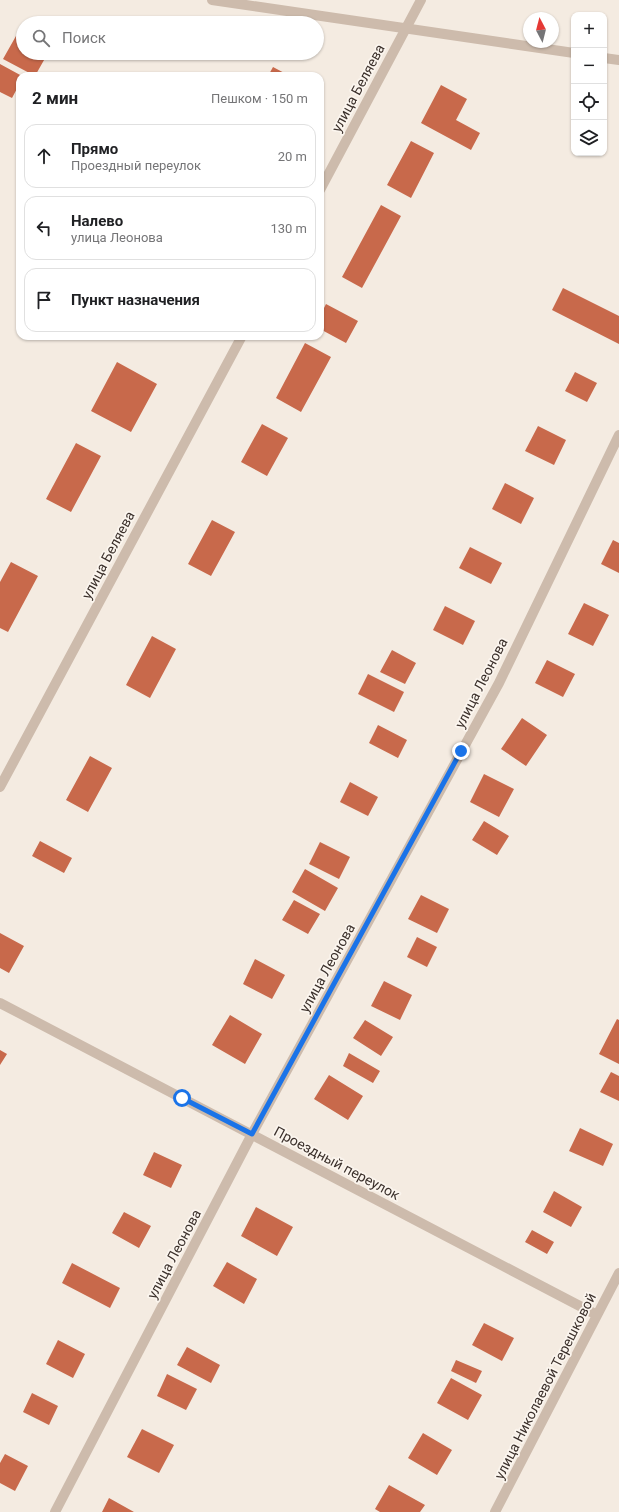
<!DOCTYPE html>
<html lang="ru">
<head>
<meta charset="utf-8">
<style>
  :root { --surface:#fff; --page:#f2f2f2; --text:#202124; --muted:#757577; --line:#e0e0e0 }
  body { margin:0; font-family:Roboto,sans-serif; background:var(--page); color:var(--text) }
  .controls { position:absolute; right:12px; top:12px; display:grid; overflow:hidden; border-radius:8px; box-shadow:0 1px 3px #0004 }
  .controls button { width:36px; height:36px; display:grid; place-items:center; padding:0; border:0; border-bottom:1px solid var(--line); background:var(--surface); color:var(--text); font:20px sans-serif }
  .compass { position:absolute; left:523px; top:12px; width:36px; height:36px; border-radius:50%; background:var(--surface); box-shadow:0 1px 3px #0004; rotate:353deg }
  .stop { position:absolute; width:12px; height:12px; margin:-9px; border:3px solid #1a73e8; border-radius:50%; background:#fff }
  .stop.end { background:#1a73e8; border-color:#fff; box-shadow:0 1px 4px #0008 }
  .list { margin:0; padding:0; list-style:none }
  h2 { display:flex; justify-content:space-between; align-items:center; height:52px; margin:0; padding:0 16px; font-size:17px }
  h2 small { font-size:13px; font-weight:400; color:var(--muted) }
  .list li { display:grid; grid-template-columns:26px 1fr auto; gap:12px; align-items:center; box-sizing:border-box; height:64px; margin:0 8px 8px; padding:0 8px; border:1px solid var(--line); border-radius:12px }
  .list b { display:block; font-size:15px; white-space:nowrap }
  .list p { margin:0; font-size:13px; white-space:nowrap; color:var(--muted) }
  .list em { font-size:13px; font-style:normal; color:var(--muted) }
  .icon { flex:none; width:22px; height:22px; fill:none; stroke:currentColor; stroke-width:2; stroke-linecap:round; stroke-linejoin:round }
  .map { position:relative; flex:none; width:619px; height:1512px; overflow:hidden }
  .search { position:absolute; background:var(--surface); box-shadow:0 1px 3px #0004; left:16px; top:16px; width:308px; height:44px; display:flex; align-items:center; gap:10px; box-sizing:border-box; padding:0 14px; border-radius:22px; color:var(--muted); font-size:15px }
  .panel { position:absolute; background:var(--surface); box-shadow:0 1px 3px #0004; left:16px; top:72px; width:308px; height:268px; border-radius:12px }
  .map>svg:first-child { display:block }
  .building { fill:#c8694b }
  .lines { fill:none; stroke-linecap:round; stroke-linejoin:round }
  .street { stroke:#cdbbac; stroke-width:10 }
  .route { stroke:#1a73e8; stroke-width:5 }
  .labels { text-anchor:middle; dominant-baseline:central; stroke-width:3.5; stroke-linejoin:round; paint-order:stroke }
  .street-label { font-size:14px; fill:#3b302b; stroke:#fbf5ee }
</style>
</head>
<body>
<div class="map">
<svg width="619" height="1512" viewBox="0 0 619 1512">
  <rect width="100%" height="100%" fill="#f4ebe1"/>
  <path class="building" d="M16 36 23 40V53H48L35 76 3 59Z
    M0 64 22 76H20V83L12 98 0 92Z
    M273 67 290 76H268Z
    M441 85 467 99 456 120 480 133 471 150 421 123Z
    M411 141 434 153 411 198 387 185Z
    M381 205 401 216 362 288 342 277Z
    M563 288 619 316V344L552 310Z
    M326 304 358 321 346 343 320 329V316Z
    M305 343 331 357 301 412 276 398Z
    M117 362 157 384 131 432 91 411Z
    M575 372 597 383 587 402 565 391Z
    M262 424 288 438 267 476 241 462Z
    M538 426 566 440 554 465 525 451Z
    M76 443 101 456 71 512 46 499Z
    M505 483 534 498 521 524 492 509Z
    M212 520 235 532 211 576 188 564Z
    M613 540 619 543V573L601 564Z
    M470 547 502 563 491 584 459 568Z
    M11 562 38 576 8 632 0 628V582Z
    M584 603 609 615 593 646 568 634Z
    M445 606 475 621 463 645 433 630Z
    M152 636 176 649 150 698 126 685Z
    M392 650 416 663 405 684 380 672Z
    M547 660 575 674 563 697 535 683Z
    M368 674 404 692 394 712 358 694Z
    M522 718 547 735 526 766 501 749Z
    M378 725 407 740 398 758 369 743Z
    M90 756 112 768 88 812 66 800Z
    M484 774 514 789 499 817 470 802Z
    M350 782 378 797 368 816 340 802Z
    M484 821 509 836 497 855 472 840Z
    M40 841 72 858 64 873 32 856Z
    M320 842 350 857 339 879 309 864Z
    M305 869 338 888 325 911 292 892Z
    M421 895 449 909 437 933 408 919Z
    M294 900 320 914 308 934 282 920Z
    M0 933 24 946 9 973 0 968Z
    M417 937 437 947 427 967 407 957Z
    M255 959 285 975 272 999 243 984Z
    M384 981 412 995 400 1020 371 1006Z
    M230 1015 262 1034 245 1064 212 1045Z
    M617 1019 619 1020V1064L599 1054Z
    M365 1020 393 1037 381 1056 353 1038Z
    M0 1050 7 1054 0 1065Z
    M349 1053 380 1071 373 1083 343 1066Z
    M611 1072 619 1076V1101L600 1092Z
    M329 1075 363 1096 348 1120 314 1099Z
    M580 1128 613 1144 603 1166 569 1151Z
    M154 1152 182 1165 171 1188 143 1175Z
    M554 1191 582 1207 571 1227 543 1212Z
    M256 1207 293 1227 277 1256 241 1236Z
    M124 1212 151 1226 139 1248 112 1233Z
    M532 1230 554 1242 547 1254 525 1242Z
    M227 1262 257 1279 244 1304 213 1286Z
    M72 1263 120 1288 110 1308 62 1283Z
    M484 1323 514 1338 502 1361 472 1345Z
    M58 1340 85 1354 73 1378 46 1364Z
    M187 1347 220 1365 211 1383 177 1365Z
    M456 1360 482 1371 476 1383 451 1371Z
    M167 1374 197 1389 186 1410 157 1396Z
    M451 1378 482 1395 468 1420 437 1403Z
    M32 1393 58 1406 49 1425 23 1412Z
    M142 1429 174 1445 159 1473 127 1457Z
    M423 1433 452 1450 437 1475 408 1458Z
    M5 1454 28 1466 15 1491 0 1483V1463Z
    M389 1485 425 1505 420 1512H380L375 1509Z
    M109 1498 134 1512H102Z"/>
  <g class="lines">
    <path class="street" d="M212 0 574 53
      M604 58 619 60
      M320 190 421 0
      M0 787 242 336
      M0 1003 597 1315
      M55 1512 252 1134 499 683 619 435
      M495 1512 619 1273"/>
  </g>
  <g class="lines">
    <path class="route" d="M182 1098 252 1134 461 751"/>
  </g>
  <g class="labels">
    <g class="street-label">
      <text transform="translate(358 88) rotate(-62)">улица Беляева</text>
      <text transform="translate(108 555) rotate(-62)">улица Беляева</text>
      <text transform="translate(481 683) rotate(-63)">улица Леонова</text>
      <text transform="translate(327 968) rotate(-61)">улица Леонова</text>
      <text transform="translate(337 1163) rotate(28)">Проездный переулок</text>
      <text transform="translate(174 1254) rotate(-62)">улица Леонова</text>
      <text transform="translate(545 1386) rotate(-63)">улица Николаевой Терешковой</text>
    </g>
  </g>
</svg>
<div class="controls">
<button>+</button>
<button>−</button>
<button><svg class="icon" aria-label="locate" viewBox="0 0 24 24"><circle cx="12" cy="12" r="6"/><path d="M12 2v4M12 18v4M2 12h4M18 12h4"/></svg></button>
<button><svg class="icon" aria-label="layers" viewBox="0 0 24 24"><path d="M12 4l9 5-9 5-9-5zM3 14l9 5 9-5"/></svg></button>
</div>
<svg class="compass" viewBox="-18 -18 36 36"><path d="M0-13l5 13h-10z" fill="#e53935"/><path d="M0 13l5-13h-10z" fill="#757577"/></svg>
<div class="stop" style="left:182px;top:1098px"></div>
<div class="stop end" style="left:461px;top:751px"></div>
<div class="search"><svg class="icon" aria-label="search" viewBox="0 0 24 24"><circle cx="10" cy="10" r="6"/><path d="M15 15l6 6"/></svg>Поиск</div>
<section class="panel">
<h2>2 мин<small>Пешком · 150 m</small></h2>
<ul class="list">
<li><svg class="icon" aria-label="ahead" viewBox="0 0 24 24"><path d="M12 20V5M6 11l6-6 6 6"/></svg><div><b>Прямо</b><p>Проездный переулок</p></div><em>20 m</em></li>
<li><svg class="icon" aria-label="left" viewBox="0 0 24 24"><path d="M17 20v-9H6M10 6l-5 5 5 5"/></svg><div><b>Налево</b><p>улица Леонова</p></div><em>130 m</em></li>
<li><svg class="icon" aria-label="arrive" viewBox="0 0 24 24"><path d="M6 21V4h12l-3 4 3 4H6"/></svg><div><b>Пункт назначения</b></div></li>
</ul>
</section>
</div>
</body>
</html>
